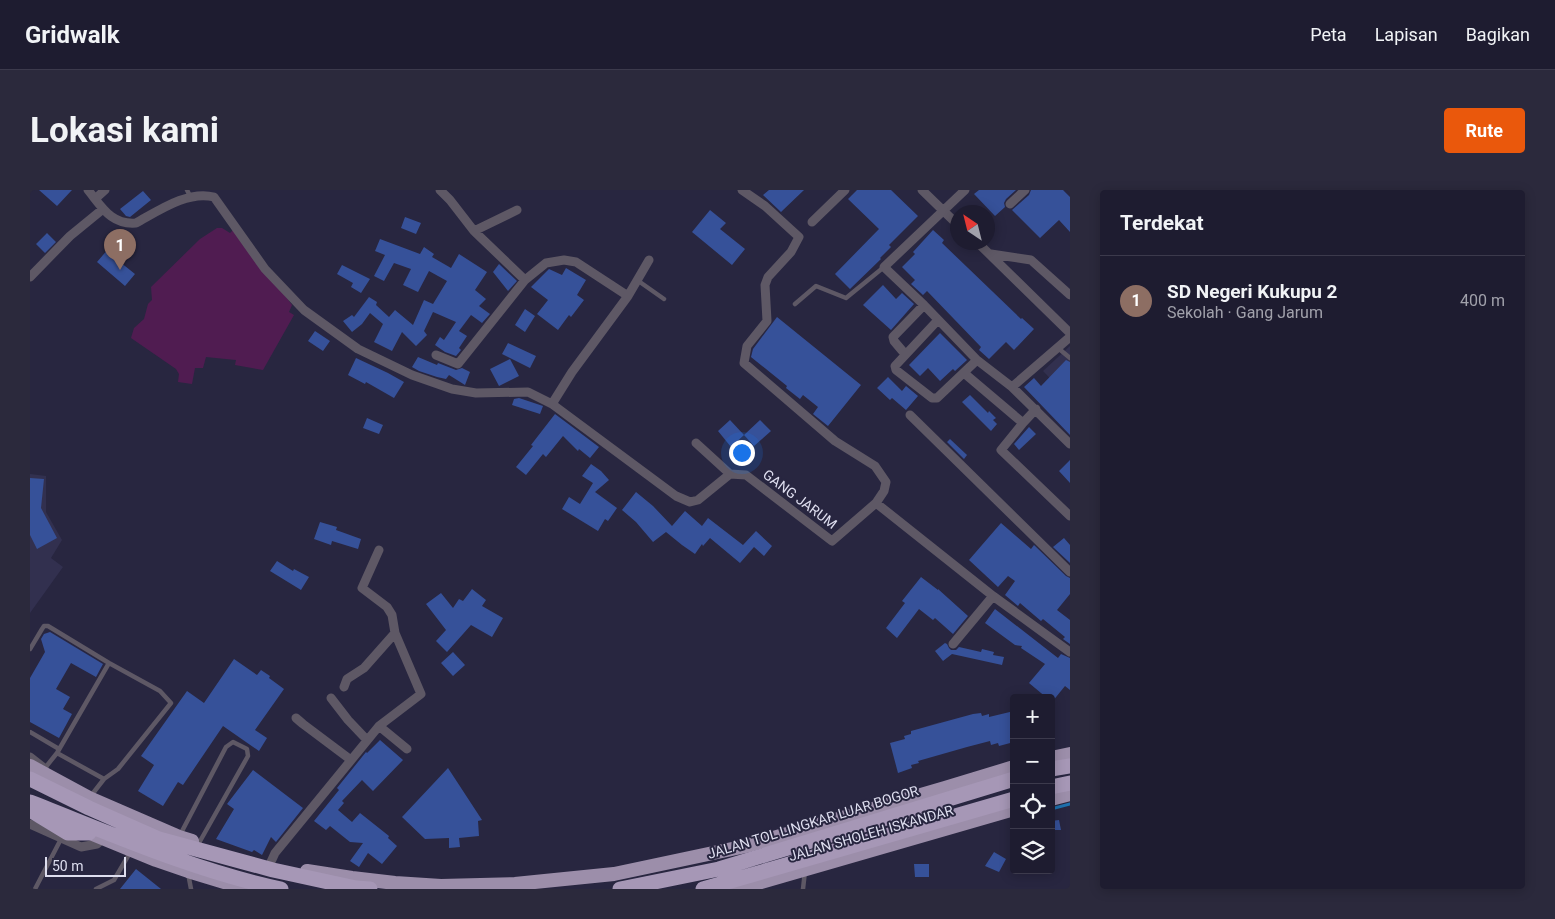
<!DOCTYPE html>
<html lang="id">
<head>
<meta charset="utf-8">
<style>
  :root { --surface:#1e1c30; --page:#2b293c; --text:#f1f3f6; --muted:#a1a1ab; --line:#3c3a4c; --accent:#ea580c }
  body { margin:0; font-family:Roboto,sans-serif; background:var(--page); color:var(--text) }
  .controls { position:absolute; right:15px; bottom:15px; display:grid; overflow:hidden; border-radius:5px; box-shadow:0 2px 12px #0003 }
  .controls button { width:45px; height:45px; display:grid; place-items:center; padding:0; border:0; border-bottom:1px solid var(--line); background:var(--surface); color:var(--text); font:25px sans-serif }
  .compass { position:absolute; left:920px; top:15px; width:45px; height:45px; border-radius:50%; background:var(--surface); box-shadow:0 2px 12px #0003; rotate:325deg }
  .scale { position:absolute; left:15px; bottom:12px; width:81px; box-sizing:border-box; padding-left:5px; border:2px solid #dedeef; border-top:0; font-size:14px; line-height:18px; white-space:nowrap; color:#dedeef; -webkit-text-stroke:4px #282640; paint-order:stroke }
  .you { position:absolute; left:711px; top:262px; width:18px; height:18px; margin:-12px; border:4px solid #fff; border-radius:50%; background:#1a73e8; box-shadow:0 0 0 8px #1a73e833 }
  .badge { display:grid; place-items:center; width:32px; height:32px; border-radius:50%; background:var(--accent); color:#fff; font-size:16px; font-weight:700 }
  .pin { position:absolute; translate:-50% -41px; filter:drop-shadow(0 1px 2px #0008) }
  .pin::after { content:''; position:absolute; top:26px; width:18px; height:15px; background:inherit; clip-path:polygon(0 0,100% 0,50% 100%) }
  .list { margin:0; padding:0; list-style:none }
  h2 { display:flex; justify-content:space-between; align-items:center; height:65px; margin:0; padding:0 20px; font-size:21px }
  h2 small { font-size:16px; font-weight:400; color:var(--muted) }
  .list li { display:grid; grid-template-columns:32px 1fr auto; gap:15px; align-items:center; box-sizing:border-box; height:90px; padding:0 20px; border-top:1px solid var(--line) }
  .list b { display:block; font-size:19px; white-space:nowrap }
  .list p { margin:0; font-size:16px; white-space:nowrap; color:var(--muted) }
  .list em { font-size:16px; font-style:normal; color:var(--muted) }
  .icon { flex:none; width:28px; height:28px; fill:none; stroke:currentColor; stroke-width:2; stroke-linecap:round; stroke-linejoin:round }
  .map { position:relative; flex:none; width:1040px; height:699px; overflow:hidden; border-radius:5px }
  header { display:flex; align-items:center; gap:30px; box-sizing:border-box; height:70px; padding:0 25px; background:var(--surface); border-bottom:1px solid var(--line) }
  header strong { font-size:24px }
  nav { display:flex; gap:28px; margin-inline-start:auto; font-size:18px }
  .intro { display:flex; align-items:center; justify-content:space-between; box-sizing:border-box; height:120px; padding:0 30px }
  h1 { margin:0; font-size:35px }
  .button { padding:12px 22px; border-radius:5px; background:var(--accent); color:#fff; font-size:18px; font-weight:700 }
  main { display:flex; gap:30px; padding:0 30px }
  aside { flex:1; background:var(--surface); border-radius:5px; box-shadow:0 2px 12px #0003 }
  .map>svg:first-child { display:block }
  .built { fill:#32304f }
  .green { fill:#501c51 }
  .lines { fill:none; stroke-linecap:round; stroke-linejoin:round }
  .stream { stroke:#1d70ad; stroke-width:3 }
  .building { fill:#365199 }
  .service { stroke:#5e5865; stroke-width:4.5 }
  .minor { stroke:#5e5865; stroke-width:9 }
  .trunk { stroke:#9c8eaa; stroke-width:14 }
  .motorway { stroke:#a697b6; stroke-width:15 }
  .labels { text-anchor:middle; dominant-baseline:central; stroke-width:4; stroke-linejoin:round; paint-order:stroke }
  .street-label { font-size:14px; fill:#dedeef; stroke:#282640 }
</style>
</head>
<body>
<header>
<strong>Gridwalk</strong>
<nav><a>Peta</a><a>Lapisan</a><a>Bagikan</a></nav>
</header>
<div class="intro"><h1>Lokasi kami</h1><a class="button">Rute</a></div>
<main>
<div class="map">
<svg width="1040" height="699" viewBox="0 0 1040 699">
  <rect width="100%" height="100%" fill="#282640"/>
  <path class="built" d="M1040 156V209L1013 181Z
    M0 284 16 286V322L32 350 21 368 33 377 0 423Z"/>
  <path class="green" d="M187 38H192L200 43 205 38 262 115 259 122 264 125 233 180 205 175 206 170 176 167 173 178H165L162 194 148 192 149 184 146 179 101 148 104 138 114 129 118 114 122 110 121 97 170 49Z"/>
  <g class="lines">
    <path class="stream" d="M1021 619 1040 614"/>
  </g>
  <path class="building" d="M9 0H42L27 16Z
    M739 0H774L751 22 733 5Z
    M827 0H861L888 26 859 55 861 57 850 68 851 69 820 99 805 84 849 39 818 9Z
    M949 0H986L976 9 974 13 975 17 965 26 944 4Z
    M1001 0H1033L1040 7V42L1029 30 1010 48 982 20 999 5Z
    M113 1 121 10 100 27 96 26 90 19Z
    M680 20 696 33 690 39 715 59 702 75 662 42Z
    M375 27 391 33 386 44 371 38Z
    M903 40 914 50 912 53 991 129 992 128 1004 139 984 160 976 152 959 169 949 160 951 157 897 101 893 105 881 94 885 90 872 77 885 64 883 62Z
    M17 43 26 52 15 63 6 54Z
    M350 49 390 64 394 57 404 64 402 67 421 78 429 64 457 82 445 100 456 109 449 116 460 124 452 133 441 125 429 141 437 146 429 158 431 160 426 166 415 162 405 155 410 147 414 150 426 132 403 122 394 141 397 145 386 156 372 142 362 161 344 152 353 134 340 123 332 134 322 142 313 131 322 125 324 127 339 107 347 112 346 115 359 127 365 120 383 135 394 110 403 114 417 91 399 81 388 102 373 95 381 79 364 73 354 91 344 86 355 65 345 61Z
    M79 58 92 70 90 72 105 84 95 96 67 72Z
    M469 74 487 91 478 101 463 82Z
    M312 75 340 89 331 103 321 97 323 93 307 84Z
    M536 78 556 90 547 105 554 110 541 127 539 125 528 140 507 124 518 110 501 97 519 79 532 85Z
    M853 95 866 109 872 103 884 114 861 140 833 115Z
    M495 119 505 126 495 142 485 135Z
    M747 127 831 195 798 236 783 224 788 217 773 205 770 209 756 198 757 196 721 167 723 159Z
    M285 141 300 151 293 161 278 151Z
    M910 143 937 170 925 181 923 179 910 191 898 178 890 186 879 175Z
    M478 153 506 166 500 178 472 164Z
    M388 167 407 175 408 173 426 180 432 178 440 182 435 195 419 185 416 189 407 187 389 181 382 177Z
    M326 168 358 183 374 192 364 208 336 192 335 194 318 185Z
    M480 169 489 186 469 196 460 179Z
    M1036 170 1040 172V245L994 197 1004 188 1011 196Z
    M858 187 872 201 876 196 888 206 876 220 862 208 860 210 847 198Z
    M940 205 958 223 959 221 966 228 963 230 967 234 961 241 932 212Z
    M489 208 513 216 510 224 482 215 484 209Z
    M525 224 569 257 560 268 549 259 548 261 533 246 516 267 513 264 496 285 486 277 503 256 501 255Z
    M337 228 353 235 349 244 333 238Z
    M700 230 714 245 701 257 688 241Z
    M730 230 741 241 724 256 714 245Z
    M999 237 1006 244 989 260 984 254Z
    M920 249 937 265 934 269 917 252Z
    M1040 270V293L1029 281Z
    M561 274 571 281 579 290 565 302 587 318 578 331 575 329 568 341 532 319 539 307 550 314 563 293 552 286Z
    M0 288 14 289 11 318 27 348 7 359 0 345Z
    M606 302 623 316 642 336 655 321 672 336 678 328 713 355 726 341 742 356 734 366 724 357 710 373 680 348 673 356 672 354 665 364 652 355 636 342 623 352 606 332 592 320Z
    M290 332 307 337 306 340 331 349 328 359 302 351 301 355 284 349Z
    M971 333 1001 359 1004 355 1036 386 1040 388V404L1027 420 1040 430V454L1033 449 1035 447 1013 429 1011 431 990 413 988 416 975 405 985 391 978 386 968 397 939 370Z
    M1034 348 1040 355V373L1023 357Z
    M247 371 263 381 264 379 279 387 271 400 240 381Z
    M891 387 908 400V399L938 426 923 444 905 428 903 430 889 419 867 448 856 438 875 413 872 411Z
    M442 399 456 410 452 416 473 428 462 447 441 435 417 462 406 451 416 440 396 414 411 403 423 418 429 409 433 411Z
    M965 419 1028 468 1031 464 1040 468V500L1035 496 1022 512 1021 508H1017L999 493 1015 474 991 458 992 456 985 455 955 433Z
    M20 442 73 474 66 487 41 473 26 499 40 507 33 519 42 524 29 548 0 532V488L15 462 11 449 14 444Z
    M915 453 917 454 919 458 921 460H926L929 457 951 462 952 459 964 462 963 465 974 467 972 475 922 464 913 471 905 461Z
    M423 462 435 475 423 486 411 473Z
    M204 469 227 485 231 480 240 486 239 488 254 499 225 540 237 548 229 561 193 536 153 595 148 592 133 616 108 601 124 575 111 566 157 501 174 513Z
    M984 521V552L969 556 968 553 961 555 960 551 937 557 888 571 889 573 881 575 882 578 868 583 860 553 875 549 874 546 881 544V541L943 524 951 523 952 526 959 524V527Z
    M350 550 373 570 343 601 332 590 312 611 314 613 308 620 322 632 330 623 359 646 358 648 367 656 352 674 338 663 329 677 320 671 333 653 320 652 300 636 296 640 284 631 309 600 307 598 336 562 337 563Z
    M418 578 452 630 448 631 449 646 429 648 430 657 419 658V648L395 649 372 627Z
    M223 580 273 618 246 652 241 647 232 665 224 660 222 662 186 649 204 619 197 614Z
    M1029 630 1031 640H1021V631Z
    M964 662 976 669 969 682 955 676Z
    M884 674H899V687H885Z
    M106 679 131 699H90Z"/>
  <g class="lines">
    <path class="service" d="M157 0 159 4
      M607 90 634 109
      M765 114 786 96 816 108 854 77
      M1028 158 1040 168
      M0 459 12 439 14 436H18L79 473 130 501 141 513 88 579 74 589 60 607
      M0 542 29 559
      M27 563 74 589
      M15 578 27 563 79 473
      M150 645 196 557 203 552 217 559 218 566 169 653
      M158 683 161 699
      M5 699 31 649
      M66 699 84 690 101 661
      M773 699 775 681"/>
    <path class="minor" d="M58 0C72 17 81 35 106 33 128 21 158 0 184 7L235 79 274 120 328 159 382 185 422 199 446 203 498 202 522 214 646 306 660 312 668 310 700 284 716 285 802 351 846 313 963 406 1040 462
      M712 0 735 16 769 47 761 62 738 87 735 95 737 131 717 156 714 173 805 251 845 276 856 292 854 301 846 313
      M892 0 928 35
      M935 0 854 77 894 115 947 170 982 197 1040 147
      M65 9 75 0
      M980 14 995 0
      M782 32 815 0
      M444 41 487 20
      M947 52 1040 143
      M961 64 1001 70 1040 105
      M0 87 40 46 73 19
      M495 90 516 73 534 70 546 72 598 106
      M908 130 865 176 866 180 902 208H907L947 170
      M875 164 864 151 863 147 894 115
      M406 165 428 174 495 90 444 41 420 10 410 0
      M934 183 993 233 971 260 1040 326
      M982 197 1040 254
      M522 214 542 182 598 106 619 70
      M880 225 1040 382
      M993 233 1006 219
      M666 253 700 284
      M923 454 963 406
      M314 497 317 489 334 478 365 443 362 425 357 417 332 398 349 360
      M301 508 318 530 337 550
      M266 528 273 534 321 570
      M349 536 377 559
      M0 567 14 578
      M0 634 51 657 67 654 72 649
      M240 674 245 663 349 536 391 504 365 443"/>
    <path class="trunk" d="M1021 568 1040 564
      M0 576 59 608 149 647 162 651
      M1021 609 1040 604
      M53 640 126 670 158 681 217 699
      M277 681 322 688 365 693 411 696 485 694 584 684 716 656 915 598 984 577
      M707 699 984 619"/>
    <path class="motorway" d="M1021 579 1040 576
      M0 589 59 618 129 649 243 680 326 698 340 699
      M1021 597 1040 593
      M0 612C82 644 165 681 251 699
      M0 620 38 643H59
      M590 699 689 679 984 589
      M673 699 984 609"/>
  </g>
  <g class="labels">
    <g class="street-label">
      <text transform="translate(770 309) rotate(37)">GANG JARUM</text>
      <text transform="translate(783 632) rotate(-17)">JALAN TOL LINGKAR LUAR BOGOR</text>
      <text transform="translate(841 643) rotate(-16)">JALAN SHOLEH ISKANDAR</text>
    </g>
  </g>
</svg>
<div class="controls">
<button>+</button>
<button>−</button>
<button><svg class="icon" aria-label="locate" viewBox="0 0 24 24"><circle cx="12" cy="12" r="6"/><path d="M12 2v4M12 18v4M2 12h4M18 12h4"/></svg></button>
<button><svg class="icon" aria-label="layers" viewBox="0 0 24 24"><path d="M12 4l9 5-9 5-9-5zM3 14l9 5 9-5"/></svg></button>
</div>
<svg class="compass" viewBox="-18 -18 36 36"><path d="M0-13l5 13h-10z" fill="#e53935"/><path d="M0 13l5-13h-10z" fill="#a1a1ab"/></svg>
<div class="scale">50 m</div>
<div class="you"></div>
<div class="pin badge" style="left:90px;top:80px;background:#8d6e63">1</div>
</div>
<aside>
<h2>Terdekat<small></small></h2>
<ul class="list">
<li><span class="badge" style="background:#8d6e63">1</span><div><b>SD Negeri Kukupu 2</b><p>Sekolah · Gang Jarum</p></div><em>400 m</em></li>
</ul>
</aside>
</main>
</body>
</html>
